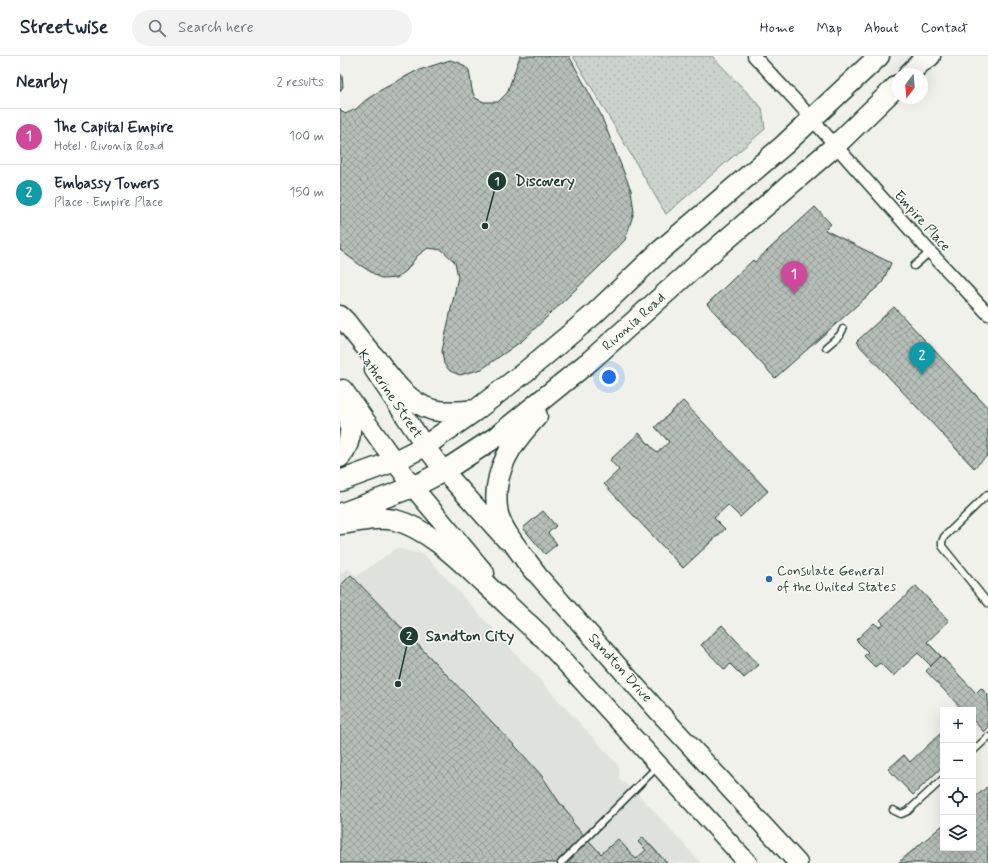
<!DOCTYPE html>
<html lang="en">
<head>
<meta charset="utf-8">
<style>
  :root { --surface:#fff; --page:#f2f2f3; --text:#1f2937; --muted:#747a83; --line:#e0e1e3; --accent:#1f6fb2 }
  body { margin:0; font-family:Mynerve,sans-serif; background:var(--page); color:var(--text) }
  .controls { position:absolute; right:12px; bottom:12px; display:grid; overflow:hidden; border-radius:0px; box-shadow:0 4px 16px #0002 }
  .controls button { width:36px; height:36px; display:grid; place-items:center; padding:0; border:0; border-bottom:1px solid var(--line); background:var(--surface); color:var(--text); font:20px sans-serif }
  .compass { position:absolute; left:552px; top:12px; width:36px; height:36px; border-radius:50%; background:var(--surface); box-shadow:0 4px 16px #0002; rotate:196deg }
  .you { position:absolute; left:269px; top:321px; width:14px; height:14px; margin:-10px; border:3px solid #fff; border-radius:50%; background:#1a73e8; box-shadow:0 0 0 6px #1a73e833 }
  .badge { display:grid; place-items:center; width:26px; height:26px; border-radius:50%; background:var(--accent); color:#fff; font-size:13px; font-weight:700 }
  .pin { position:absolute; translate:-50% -33px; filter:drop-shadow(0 1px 2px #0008) }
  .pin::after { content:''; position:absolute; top:21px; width:14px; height:12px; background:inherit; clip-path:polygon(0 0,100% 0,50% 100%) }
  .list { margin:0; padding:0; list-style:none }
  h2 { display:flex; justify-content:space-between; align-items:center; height:52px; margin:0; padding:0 16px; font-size:17px }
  h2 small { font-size:13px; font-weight:400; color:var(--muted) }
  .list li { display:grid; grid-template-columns:26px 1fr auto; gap:12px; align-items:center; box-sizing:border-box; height:56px; padding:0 16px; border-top:1px solid var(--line) }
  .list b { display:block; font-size:15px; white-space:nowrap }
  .list p { margin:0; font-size:13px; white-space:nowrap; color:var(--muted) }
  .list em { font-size:13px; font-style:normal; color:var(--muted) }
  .icon { flex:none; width:22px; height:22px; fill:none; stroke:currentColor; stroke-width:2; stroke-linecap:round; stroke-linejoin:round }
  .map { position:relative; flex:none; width:648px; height:807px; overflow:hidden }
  header { display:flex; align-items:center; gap:24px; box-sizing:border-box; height:56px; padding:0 20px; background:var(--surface); border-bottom:1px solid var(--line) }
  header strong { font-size:19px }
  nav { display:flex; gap:22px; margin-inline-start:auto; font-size:14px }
  .search { width:280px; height:36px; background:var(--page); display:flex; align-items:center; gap:10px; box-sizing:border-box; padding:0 14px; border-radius:22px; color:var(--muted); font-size:15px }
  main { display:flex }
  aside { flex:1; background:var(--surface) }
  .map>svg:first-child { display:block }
  .built { fill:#dfe2dc }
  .grass { fill:url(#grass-dots); stroke:#768880 }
  .building { fill:url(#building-cross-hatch); stroke:#1f3d34 }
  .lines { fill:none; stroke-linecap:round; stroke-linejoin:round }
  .lane-casing { stroke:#1f3d34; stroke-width:9 }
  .street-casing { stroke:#1f3d34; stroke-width:15 }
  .secondary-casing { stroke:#1f3d34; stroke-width:21 }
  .primary-casing { stroke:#1f3d34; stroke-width:23 }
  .lane { stroke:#fdfcf7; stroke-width:6 }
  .street { stroke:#fdfcf7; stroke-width:12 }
  .secondary { stroke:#fdfcf7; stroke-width:18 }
  .primary { stroke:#fdfcf7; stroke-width:20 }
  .poi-dot { fill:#1f6fb2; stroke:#fdfcf7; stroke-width:1.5 }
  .labels { text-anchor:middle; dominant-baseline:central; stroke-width:3; stroke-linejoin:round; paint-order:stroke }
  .street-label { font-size:14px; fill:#1f3d34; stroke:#fdfcf7 }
  .poi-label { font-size:14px; fill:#1f3d34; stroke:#fdfcf7; text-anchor:start }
  .leader { fill:none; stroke:#1f3d34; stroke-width:1.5 }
  .callout-dot { fill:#1f3d34; stroke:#fdfcf7; stroke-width:1.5 }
  .mark-label { font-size:12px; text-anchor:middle; font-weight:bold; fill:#fff }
  .callout-label { font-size:15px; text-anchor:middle; font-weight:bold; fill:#1f3d34; stroke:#fdfcf7; stroke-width:3; stroke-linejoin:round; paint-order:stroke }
</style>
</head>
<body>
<header>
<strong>Streetwise</strong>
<div class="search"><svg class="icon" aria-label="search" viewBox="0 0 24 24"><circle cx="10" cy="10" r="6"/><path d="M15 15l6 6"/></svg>Search here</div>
<nav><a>Home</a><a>Map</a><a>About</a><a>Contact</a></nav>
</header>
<main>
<aside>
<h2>Nearby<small>2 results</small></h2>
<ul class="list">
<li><span class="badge" style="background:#d1479c">1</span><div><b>The Capital Empire</b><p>Hotel · Rivonia Road</p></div><em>100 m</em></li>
<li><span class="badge" style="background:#0f9aa8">2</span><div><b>Embassy Towers</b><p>Place · Empire Place</p></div><em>150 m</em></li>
</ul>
</aside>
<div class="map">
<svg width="648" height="807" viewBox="0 0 648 807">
  <defs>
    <pattern id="grass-dots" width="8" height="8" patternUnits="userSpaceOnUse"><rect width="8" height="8" fill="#cdd3cd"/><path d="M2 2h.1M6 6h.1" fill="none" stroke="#b0b6b1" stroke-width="1.8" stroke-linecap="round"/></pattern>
    <pattern id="building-cross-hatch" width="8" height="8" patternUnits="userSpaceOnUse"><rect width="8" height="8" fill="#b6bfb8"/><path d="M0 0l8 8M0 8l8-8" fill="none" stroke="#939c96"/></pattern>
  </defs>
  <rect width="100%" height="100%" fill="#f0f1eb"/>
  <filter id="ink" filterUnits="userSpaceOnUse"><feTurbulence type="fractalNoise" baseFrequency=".025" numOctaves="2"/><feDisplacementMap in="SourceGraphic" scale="8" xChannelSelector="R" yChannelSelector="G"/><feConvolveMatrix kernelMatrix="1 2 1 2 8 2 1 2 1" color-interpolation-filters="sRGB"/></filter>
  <g filter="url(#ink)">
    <path class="built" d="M57 492 85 499 279 710V722L303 743 361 807H0V518L8 512 17 520Z"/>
    <path class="grass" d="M233 0H372L422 52 425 73 326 158Z"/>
    <path class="building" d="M180 0H229L260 57 291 134 294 156 285 184 260 210 183 284 142 313 120 319 110 315 104 308 102 295 118 221 115 206 102 194 88 192 77 200 67 214 57 222 42 223 20 209 0 194V53L5 58 16 53 26 44 41 34 76 15 110 4 120 7 129 14 132 34 135 42 144 46H158L167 37Z
      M0 17 2 20 3 31 0 35Z
      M475 151 491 168 485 174 551 207 542 227 435 322 367 248 413 204 415 206Z
      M554 251 648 352V399L634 412 516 286Z
      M343 345 428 435 400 461 388 449 374 462 385 473 343 512 264 428 279 414 270 404 299 377 317 397 329 386 315 371Z
      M203 455 216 470 208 477 217 488 205 498 183 472Z
      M11 519 176 691 202 720 219 746 231 760 233 767 261 798 278 783 296 803 306 794 298 786 303 781 327 807H0V530Z
      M576 530 609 565 587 586 601 600 591 610 578 597 553 620 540 607 535 611 524 600 528 596 516 584 534 567 539 571 543 567 540 564Z
      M382 569 419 609 404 622 390 608 385 614 361 589Z
      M601 600 636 637 641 632 648 639V672L644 676 633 664V654H623L586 615Z
      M601 677 603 680V710L573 739 548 713 564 699 570 706Z
      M648 730V807H560L559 806 603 769V792H633V743Z"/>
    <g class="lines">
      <g class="lane-casing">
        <path id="lane" d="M574 210 590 196
          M486 291 500 279 503 273
          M648 438 604 481 602 486V490L648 547
          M633 695 648 681
          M553 754 561 758 568 755 603 723
          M221 807 318 710"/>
      </g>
      <g class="street-casing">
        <path id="street" d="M414 0 456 45 590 196 648 258"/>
      </g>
      <g class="secondary-casing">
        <path id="secondary" d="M34 314 85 390 104 415 166 484
          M3 333 73 431 145 517
          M185 505 317 654 458 807
          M190 568 408 807"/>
      </g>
      <g class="primary-casing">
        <path id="primary" d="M569 18 580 7 590 0
          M0 260 6 266C16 279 26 292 37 304 52 324 68 347 93 354 107 357 122 356 136 354
          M0 337C10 360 17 379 0 401
          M0 425 55 405 85 390 136 354 185 316 253 259 320 195 444 89 539 0
          M0 458 73 431 104 415 156 381 251 304 357 209 495 90 558 29
          M0 468C17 466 37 460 55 464 89 473 119 504 144 527 163 544 181 562 200 579
          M194 515C182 498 164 478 158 458 156 449 156 440 157 431 161 401 177 382 197 360"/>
      </g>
      <use href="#lane" class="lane"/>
      <use href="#street" class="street"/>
      <use href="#secondary" class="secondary"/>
      <use href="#primary" class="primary"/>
    </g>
  </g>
  <circle class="poi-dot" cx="429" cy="523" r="4"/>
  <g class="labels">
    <g class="street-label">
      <text transform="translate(582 165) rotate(48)">Empire Place</text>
      <text transform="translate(294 266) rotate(-42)">Rivonia Road</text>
      <text transform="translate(50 338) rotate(56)">Katherine Street</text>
      <text transform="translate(280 612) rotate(48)">Sandton Drive</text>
    </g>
    <g class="poi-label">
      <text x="437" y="515">Consulate General<tspan x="437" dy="16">of the United States</tspan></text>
    </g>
  </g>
  <path class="leader" d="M145 170L157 125M58 628L69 580"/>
  <g class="callout-dot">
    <circle cx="145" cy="170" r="4"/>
    <circle cx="58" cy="628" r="4"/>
    <circle cx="157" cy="125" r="10"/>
    <circle cx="69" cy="580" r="10"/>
  </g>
  <g class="mark-label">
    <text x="157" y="129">1</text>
    <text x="69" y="584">2</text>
  </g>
  <g class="callout-label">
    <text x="205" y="130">Discovery</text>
    <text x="130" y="585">Sandton City</text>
  </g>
</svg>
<div class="controls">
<button>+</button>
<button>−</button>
<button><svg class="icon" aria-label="locate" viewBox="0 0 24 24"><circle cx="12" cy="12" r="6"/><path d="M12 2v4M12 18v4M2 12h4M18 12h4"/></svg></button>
<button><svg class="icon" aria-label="layers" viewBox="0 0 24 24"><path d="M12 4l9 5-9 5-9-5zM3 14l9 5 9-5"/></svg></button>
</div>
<svg class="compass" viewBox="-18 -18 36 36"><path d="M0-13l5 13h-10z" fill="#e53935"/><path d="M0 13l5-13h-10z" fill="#747a83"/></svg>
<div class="you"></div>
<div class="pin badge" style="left:454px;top:238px;background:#d1479c">1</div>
<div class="pin badge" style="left:582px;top:319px;background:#0f9aa8">2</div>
</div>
</main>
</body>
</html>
